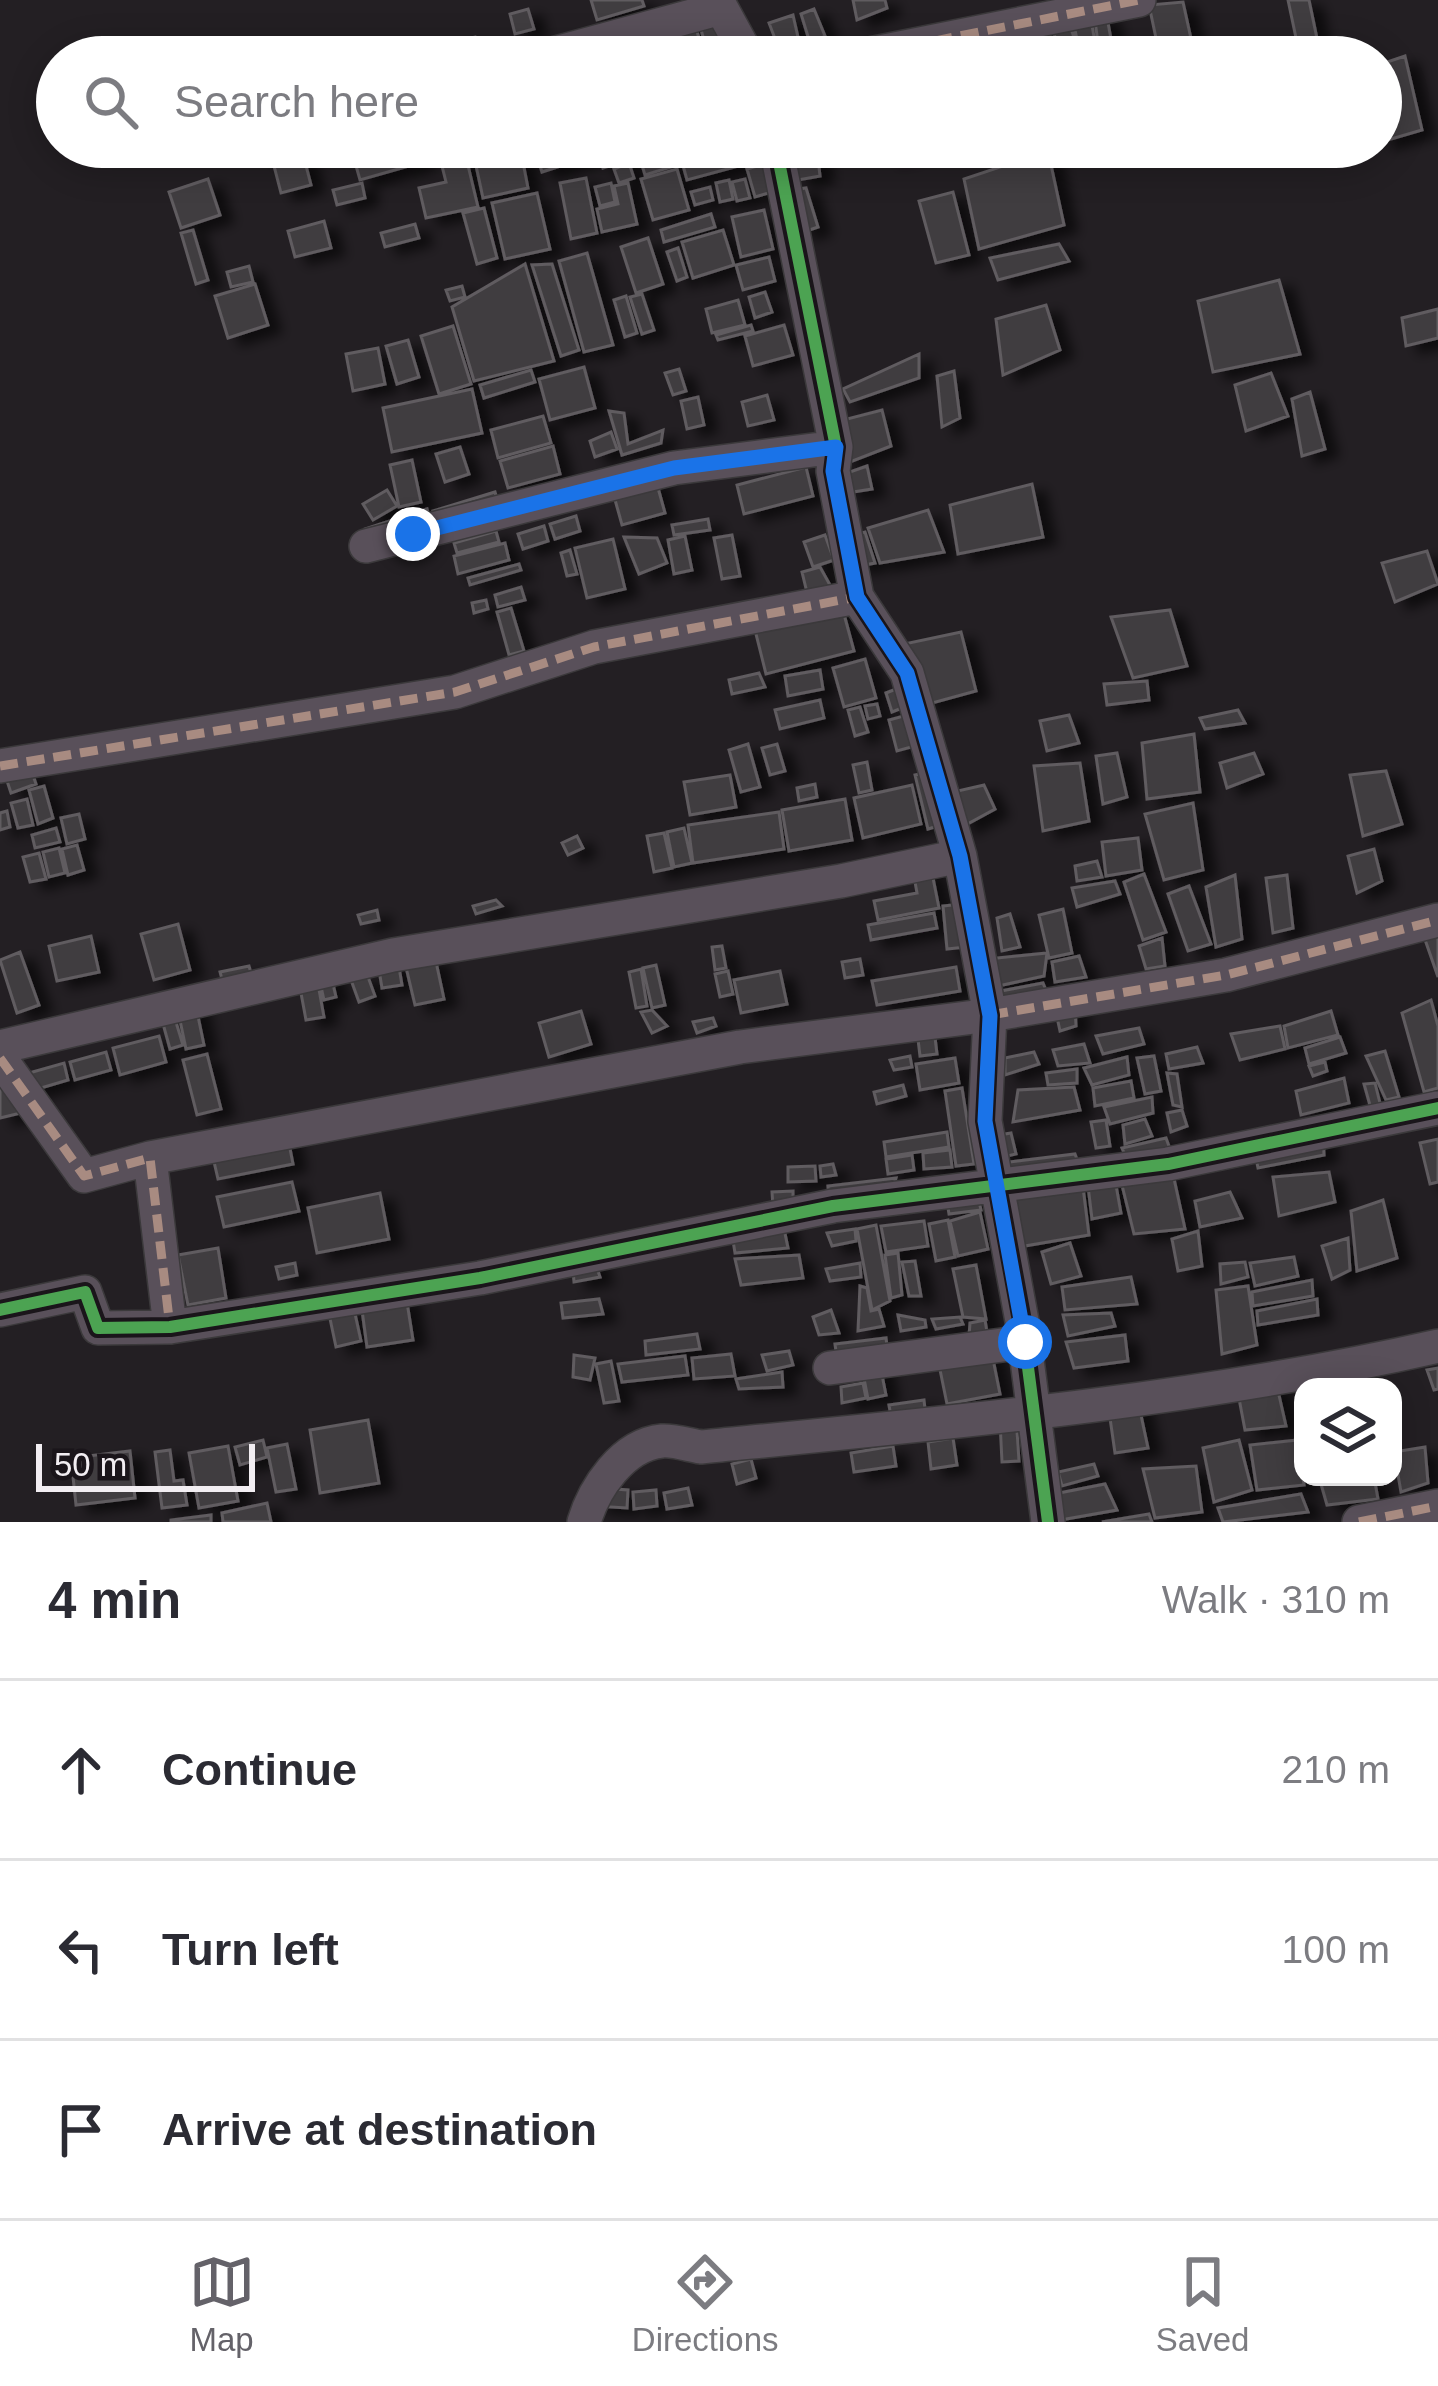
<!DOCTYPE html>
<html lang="en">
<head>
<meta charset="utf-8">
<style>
  :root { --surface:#fff; --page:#f7f7f7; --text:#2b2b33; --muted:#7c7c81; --line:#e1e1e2; --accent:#646269 }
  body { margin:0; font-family:Arial,sans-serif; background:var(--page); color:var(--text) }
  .controls { position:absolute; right:36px; bottom:36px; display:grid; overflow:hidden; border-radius:24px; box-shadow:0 6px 30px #0003 }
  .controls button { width:108px; height:108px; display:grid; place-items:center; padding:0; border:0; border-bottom:3px solid var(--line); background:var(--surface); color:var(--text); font:60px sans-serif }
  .scale { position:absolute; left:36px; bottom:30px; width:219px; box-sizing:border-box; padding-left:12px; border:6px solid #f2eef2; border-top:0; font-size:33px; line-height:42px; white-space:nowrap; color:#f2eef2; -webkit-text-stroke:9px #1a151a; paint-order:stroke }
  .stop { position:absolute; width:36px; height:36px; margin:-27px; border:9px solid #1a73e8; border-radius:50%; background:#fff }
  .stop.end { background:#1a73e8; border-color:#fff; box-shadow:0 3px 12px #0008 }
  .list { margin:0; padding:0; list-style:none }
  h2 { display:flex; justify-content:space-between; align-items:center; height:156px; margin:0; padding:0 48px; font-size:51px }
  h2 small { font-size:39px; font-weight:400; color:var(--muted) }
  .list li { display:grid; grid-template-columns:78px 1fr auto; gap:36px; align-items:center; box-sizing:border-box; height:180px; padding:0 48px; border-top:3px solid var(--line) }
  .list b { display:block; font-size:45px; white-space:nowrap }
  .list em { font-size:39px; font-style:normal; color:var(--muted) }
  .icon { flex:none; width:66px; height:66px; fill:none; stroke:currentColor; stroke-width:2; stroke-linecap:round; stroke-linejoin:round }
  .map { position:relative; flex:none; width:1438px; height:1522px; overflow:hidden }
  .search { position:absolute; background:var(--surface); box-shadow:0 6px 30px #0003; left:36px; right:36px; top:36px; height:132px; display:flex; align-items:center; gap:30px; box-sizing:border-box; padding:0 42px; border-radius:66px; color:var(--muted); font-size:45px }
  .sheet { height:696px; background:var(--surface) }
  nav { display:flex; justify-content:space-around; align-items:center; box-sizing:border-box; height:168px; border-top:3px solid var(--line); background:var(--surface); font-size:33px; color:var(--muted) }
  nav a { display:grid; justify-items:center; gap:6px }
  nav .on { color:var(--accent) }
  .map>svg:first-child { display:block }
  .building { fill:#413e41; stroke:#605c60; stroke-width:3; filter:url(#shadow) }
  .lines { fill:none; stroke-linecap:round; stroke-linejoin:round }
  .minor-casing { stroke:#3b393b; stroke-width:36 }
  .minor { stroke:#59505a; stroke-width:33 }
  .quiet { stroke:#a88b81; stroke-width:9; stroke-dasharray:18 9; stroke-linecap:butt }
  .cycleway-casing { stroke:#1a151a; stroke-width:20 }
  .cycleway { stroke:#4ca352; stroke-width:12 }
  .route { stroke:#1a73e8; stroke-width:15 }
</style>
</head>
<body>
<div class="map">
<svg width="1438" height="1522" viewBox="0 0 1438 1522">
  <defs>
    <filter id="shadow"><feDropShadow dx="13" dy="7" stdDeviation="6" flood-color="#0009"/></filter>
  </defs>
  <rect width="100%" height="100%" fill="#231f23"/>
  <path class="building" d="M591 0H642L644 6 597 20Z
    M853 0H885L887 8 857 20Z
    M1288 0H1309L1320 53 1299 52Z
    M1183 2 1195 57H1160L1149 5Z
    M528 9 534 29 515 34 510 14Z
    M814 9 825 36 810 43 801 14Z
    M1090 14 1096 48H1079L1072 17Z
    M1094 14 1107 17 1114 56 1100 57Z
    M715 15 723 39 705 44 698 19Z
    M793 15 802 55 782 57 769 23Z
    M693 19 699 38 672 45 667 26Z
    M1068 19 1080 56 1059 57 1052 23Z
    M1036 27 1044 57H1011L1005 33Z
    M1000 32 1008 57H990L986 36Z
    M475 37 478 52 435 57 433 47Z
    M831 42 838 57H819L816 46Z
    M723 43 728 57H704L702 50Z
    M1405 56 1422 130 1381 142V64Z
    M261 147H294L264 157Z
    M419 147 423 162 360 180 351 148Z
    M472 147H520L528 188 483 198Z
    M534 147H588L591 156 542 172Z
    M597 147H623L627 160 603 168Z
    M695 147H753L757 161 687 180 679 151Z
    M885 147H932L887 157Z
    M817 149 820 176 798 180 792 158Z
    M1048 151 1064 225 979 249 964 179Z
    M465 153 478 207 426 218 419 188 446 182 440 158Z
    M303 154 311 185 281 193 273 162Z
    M667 154 671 167 645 175 641 162Z
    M629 163 634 178 619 183 614 169Z
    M764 164 772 192 755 197 747 169Z
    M677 169 689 210 653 220 641 179Z
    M586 178 597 233 571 239 560 183Z
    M208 179 220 215 181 228 169 192Z
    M745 179 750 198 737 201 732 182Z
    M729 180 733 199 720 202 716 183Z
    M362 183 365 198 337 205 333 190Z
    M611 183 615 202 600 206 595 187Z
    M628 183 637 224 602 232 597 209 618 204 614 186Z
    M710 187 713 200 695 205 691 192Z
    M806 188 818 227 801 233 791 190Z
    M953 192 969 255 936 263 919 201Z
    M537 193 550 249 505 259 492 203Z
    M484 208 497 258 477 264 463 213Z
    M764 210 773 249 741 257 732 217Z
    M711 214 715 227 664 242 661 230Z
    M324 221 331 248 295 257 288 231Z
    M415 224 419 238 385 247 381 233Z
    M193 230 208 280 196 284 181 233Z
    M723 230 734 265 693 278 682 242Z
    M648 238 663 284 636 293 621 247Z
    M1059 244 1069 261 998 280 990 258Z
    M678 248 687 277 677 281 667 252Z
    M587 253 613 345 584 352 559 261Z
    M769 257 775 281 743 290 736 265Z
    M525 264 554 361 474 381 452 307Z
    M552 264 579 350 561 356 532 265Z
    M249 266 253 282 231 287 227 272Z
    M1279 280 1300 354 1213 372 1198 301Z
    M255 284 268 325 228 338 215 296Z
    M462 286 465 297 450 301 446 290Z
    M765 292 772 312 755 318 749 297Z
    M642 294 654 330 642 334 630 297Z
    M626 296 637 333 625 337 614 300Z
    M738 300 745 325 712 333 706 309Z
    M1046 305 1060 350 1003 375 996 319Z
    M1438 309V338L1406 346 1402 318Z
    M751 325 753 331 718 340 716 335Z
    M784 325 793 355 753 366 745 336Z
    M453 326 471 384 439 394 421 336Z
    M408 340 419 377 397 384 386 346Z
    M378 348 385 384 353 391 346 354Z
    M919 354V378L850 402 843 389Z
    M584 367 595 408 550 420 539 379Z
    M679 369 686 391 673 395 665 373Z
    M531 370 535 382 484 398 480 385Z
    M954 371 960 418 942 427 937 376Z
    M1271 373 1288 416 1246 431 1235 385Z
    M472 389 482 433 392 452 383 408Z
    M1310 392 1325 449 1302 456 1292 399Z
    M767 395 774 420 748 426 742 402Z
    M698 397 704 425 687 429 681 401Z
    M882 410 891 446 845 464 839 421Z
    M609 411 624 413 628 444 663 430 661 443 622 455Z
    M543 416 551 443 498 458 491 430Z
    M611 432 617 449 595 457 590 441Z
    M553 446 560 474 508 488 500 461Z
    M460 447 469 474 445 482 436 454Z
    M412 460 421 502 399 507 390 465Z
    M867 466 872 489 847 493 844 474Z
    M806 467 813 496 744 514 737 485Z
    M655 477 665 513 622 525 612 489Z
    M1032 484 1043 537 958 554 950 505Z
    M387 490 397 506 373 520 363 504Z
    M495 492 499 506 437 525 433 511Z
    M427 509 431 523 370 542 365 529Z
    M928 510 944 552 880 563 868 528Z
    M576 516 580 531 555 539 550 524Z
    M708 519 710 530 674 535 672 525Z
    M544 526 548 541 523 549 518 534Z
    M496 531 499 542 457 553 454 543Z
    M865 532 875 563 855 567 849 536Z
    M732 535 740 576 722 579 714 538Z
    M825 535 834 560 813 567 804 542Z
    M685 536 692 570 674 574 668 540Z
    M624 537 657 538 667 563 639 574Z
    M613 539 625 589 587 598 575 548Z
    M505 543 509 560 458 574 454 556Z
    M570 550 577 574 567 576 561 553Z
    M1427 551 1438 584 1395 602 1382 563Z
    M519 564 521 570 470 585 468 578Z
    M820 567 835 594 809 601 802 572Z
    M521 587 525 600 498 607 495 595Z
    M486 600 488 609 474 613 472 603Z
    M841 603 854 651 766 674 754 626Z
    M511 608 524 651 509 655 497 612Z
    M1170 610 1187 666 1133 678 1111 617Z
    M961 632 976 691 925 705 904 644Z
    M865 659 876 698 844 707 833 668Z
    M820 670 823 689 788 696 785 676Z
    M759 673 765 687 732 694 729 680Z
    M1147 681 1149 700 1107 705 1104 684Z
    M896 689 902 708 892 712 886 693Z
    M820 700 824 718 780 729 775 710Z
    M877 704 880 716 868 719 865 706Z
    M860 707 868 732 855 736 848 710Z
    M1238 710 1245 723 1205 729 1200 718Z
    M907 715 915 746 897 751 889 720Z
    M1069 715 1079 743 1047 751 1040 721Z
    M1194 734 1200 792 1147 799 1142 743Z
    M748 744 760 787 741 792 729 750Z
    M777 744 785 771 770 775 762 748Z
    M1117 753 1127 797 1103 804 1096 756Z
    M1254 753 1263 774 1227 788 1220 763Z
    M867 762 872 790 859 793 853 765Z
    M1080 763 1089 821 1043 831 1034 766Z
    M31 769 36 784 11 793 6 778Z
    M1386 771 1402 824 1363 836 1350 775Z
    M925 773 938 826 928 829 915 775Z
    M730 775 736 807 690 815 684 782Z
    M815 784 817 797 799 801 797 788Z
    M912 785 921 824 863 838 854 798Z
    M984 785 995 809 962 827 953 792Z
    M44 786 53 818 38 824 29 790Z
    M27 799 33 825 18 828 11 803Z
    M845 799 852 840 789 851 782 810Z
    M1193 803 1203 870 1164 880 1145 814Z
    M7 811 10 827 0 830V813Z
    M779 812 784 849 693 863 688 825Z
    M79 814 85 839 67 844 61 818Z
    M56 828 60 842 35 848 32 835Z
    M684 828 692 863 674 867 667 832Z
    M664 833 672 868 654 872 647 836Z
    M577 836 583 848 568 855 562 843Z
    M1138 838 1142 870 1106 876 1102 842Z
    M77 845 84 870 68 875 62 849Z
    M59 848 65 873 49 877 43 852Z
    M1374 849 1382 881 1357 893 1348 856Z
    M39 853 46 879 30 882 23 857Z
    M1097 861 1102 877 1077 881 1075 866Z
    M931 868 939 908 878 920 874 901 917 893 913 871Z
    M1144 874 1166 932 1143 940 1124 882Z
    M1235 875 1242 939 1216 947 1206 887Z
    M1287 875 1293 928 1273 933 1266 878Z
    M1115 881 1120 894 1077 907 1072 888Z
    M1189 886 1211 944 1188 951 1168 894Z
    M496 900 502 906 476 914 473 906Z
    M962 904 966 947 947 949 943 906Z
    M1063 909 1072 953 1049 958 1039 915Z
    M377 910 379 920 361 924 358 915Z
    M934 913 937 928 871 940 868 925Z
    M1010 914 1020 947 1002 951 997 918Z
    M178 924 190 970 154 980 141 934Z
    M1438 927V977L1422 931Z
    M91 936 99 972 57 981 49 946Z
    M1162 938 1165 966 1146 969 1139 946Z
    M722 946 726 968 715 970 712 947Z
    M20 952 39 1005 17 1013 0 960Z
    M1047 953 1044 976 994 987 987 959Z
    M1079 956 1086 977 1055 982 1052 962Z
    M435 957 444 999 415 1005 405 963Z
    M860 959 863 975 845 978 842 962Z
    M398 961 402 985 382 988 378 964Z
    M656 965 665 1005 652 1008 643 968Z
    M249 966 253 980 224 987 220 972Z
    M956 967 960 991 877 1005 872 981Z
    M641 969 647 1006 636 1008 629 972Z
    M330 971 336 997 324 1000 318 973Z
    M728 971 733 994 720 997 715 974Z
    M780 971 787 1004 741 1013 734 980Z
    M316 973 324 1017 306 1020 298 977Z
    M367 974 375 996 359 1002 351 980Z
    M1043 983 1050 1000 1006 1010 1001 991Z
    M1431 1000 1438 1026V1088L1424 1092 1402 1013Z
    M195 1002 204 1045 186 1049 177 1006Z
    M1075 1005 1076 1026 1060 1031 1055 1008Z
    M172 1009 183 1045 170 1049 160 1013Z
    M652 1010 667 1026 652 1033 641 1012Z
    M581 1011 591 1044 549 1057 539 1023Z
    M1331 1011 1338 1035 1288 1048 1284 1026Z
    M713 1018 716 1026 697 1033 693 1022Z
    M1280 1026 1285 1049 1240 1060 1231 1034Z
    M1139 1028 1144 1044 1103 1054 1096 1036Z
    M934 1029 937 1054 920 1056 917 1031Z
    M159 1036 166 1062 120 1075 113 1048Z
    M1340 1037 1346 1053 1309 1064 1305 1048Z
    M1084 1044 1090 1063 1058 1066 1053 1050Z
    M1197 1047 1203 1063 1169 1069 1166 1054Z
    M1385 1051 1399 1097 1386 1100 1366 1056Z
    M106 1052 111 1070 75 1080 70 1062Z
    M1034 1052 1039 1064 1005 1075V1058Z
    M207 1054 221 1109 197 1115 183 1060Z
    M910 1056 912 1067 894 1070 890 1060Z
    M1154 1056 1161 1091 1145 1094 1137 1058Z
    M1127 1057 1129 1075 1092 1085 1084 1068Z
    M955 1058 959 1083 920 1090 916 1064Z
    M1325 1062 1327 1071 1313 1076 1309 1066Z
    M64 1063 68 1080 31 1091 22 1075Z
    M1077 1069V1083L1048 1085 1046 1073Z
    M1167 1073 1177 1074 1182 1107 1173 1105Z
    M1344 1078 1349 1103 1301 1115 1296 1091Z
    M1131 1081 1134 1098 1095 1106 1093 1088Z
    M1375 1083 1381 1107 1371 1109 1364 1084Z
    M0 1084 25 1112 0 1118Z
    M903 1085 906 1096 877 1104 874 1092Z
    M1074 1087 1080 1110 1013 1122 1018 1090Z
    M962 1088 974 1164 956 1166 945 1091Z
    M1152 1097 1153 1113 1110 1124 1104 1107Z
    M1182 1110 1187 1126 1171 1132 1167 1113Z
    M1145 1119 1152 1136 1125 1144 1123 1125Z
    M1106 1120 1110 1146 1096 1148 1091 1122Z
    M947 1132 949 1147 886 1157 884 1142Z
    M287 1133 293 1164 218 1179 211 1149Z
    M1011 1133 1016 1154 999 1158 993 1136Z
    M1323 1133 1324 1155 1258 1168 1254 1149Z
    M1166 1138 1173 1157 1128 1162 1122 1148Z
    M1438 1139V1182L1430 1184 1420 1143Z
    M950 1150 952 1167 924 1169 923 1153Z
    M1075 1154 1081 1170 1007 1182 1001 1163Z
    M912 1155 914 1170 888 1174 886 1159Z
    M833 1164 836 1175 821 1177 820 1166Z
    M815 1166 816 1181 788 1182V1167Z
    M1329 1172 1335 1202 1279 1216 1273 1177Z
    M1114 1174 1121 1213 1092 1219 1087 1178Z
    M1173 1174 1185 1229 1134 1234 1120 1177Z
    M896 1178 892 1191 829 1199 828 1186Z
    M1082 1179 1089 1235 1019 1247 1005 1194Z
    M292 1182 299 1211 224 1227 217 1197Z
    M793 1191V1206L773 1207 772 1192Z
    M1230 1192 1242 1218 1200 1227 1195 1201Z
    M380 1193 389 1239 317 1253 308 1208Z
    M977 1193 981 1210 949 1214 946 1196Z
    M1383 1200 1397 1258 1357 1271 1351 1211Z
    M980 1212 988 1249 958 1256 950 1221Z
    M782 1219 788 1248 735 1253 731 1228Z
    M948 1220 955 1257 936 1261 929 1224Z
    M924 1221 928 1246 886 1252 881 1226Z
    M876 1225 890 1301 872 1310 857 1229Z
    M855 1229 856 1241 832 1246 827 1233Z
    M1198 1231 1202 1266 1178 1271 1172 1239Z
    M1348 1238 1350 1270 1332 1279 1322 1246Z
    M1070 1243 1081 1276 1051 1284 1042 1252Z
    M218 1248 226 1298 188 1305 178 1255Z
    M898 1253 902 1295 891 1298 885 1255Z
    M799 1255 803 1278 741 1285 735 1259Z
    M593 1256 600 1277 574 1282 572 1260Z
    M1294 1257 1298 1276 1255 1286 1250 1263Z
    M915 1261 921 1296H909L902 1262Z
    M1245 1262 1248 1277 1221 1284 1220 1264Z
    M295 1263 297 1275 279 1279 276 1267Z
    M860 1263 861 1277 830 1281 826 1269Z
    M976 1265 986 1319 963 1317 953 1269Z
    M1131 1277 1137 1304 1065 1310 1062 1287Z
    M1312 1280 1313 1296 1253 1306 1252 1292Z
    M860 1286 867 1288 871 1311 879 1309 884 1326 858 1331Z
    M1248 1286 1257 1345 1222 1354 1216 1290Z
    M406 1296 413 1340 367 1347 361 1303Z
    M599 1299 603 1314 563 1318 561 1303Z
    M1317 1299 1318 1315 1258 1325 1257 1311Z
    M354 1309 361 1341 336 1347 329 1314Z
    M831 1310 839 1333 819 1335 813 1317Z
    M1111 1313 1115 1326 1068 1336 1063 1315Z
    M898 1315 925 1320 926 1327 901 1331Z
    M960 1317 963 1324 936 1329 932 1319Z
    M985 1320 987 1332 969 1336 970 1323Z
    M697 1334 700 1349 646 1355 645 1341Z
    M1125 1335 1128 1361 1074 1368 1066 1342Z
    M886 1338 888 1354 837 1359 835 1344Z
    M991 1349 1000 1394 947 1404 938 1360Z
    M789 1351 793 1365 767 1371 762 1355Z
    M731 1354 735 1376 694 1379 692 1358Z
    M574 1355 595 1358 590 1380 573 1377Z
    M685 1356 688 1375 622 1382 618 1364Z
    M879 1360 886 1395 868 1399 861 1363Z
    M611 1361 619 1401 604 1403 596 1364Z
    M1438 1368V1389L1434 1390 1427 1370Z
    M782 1372 783 1387 739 1389 736 1379Z
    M1276 1382 1286 1426 1245 1430 1237 1388Z
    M863 1383 866 1398 842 1403 841 1387Z
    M924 1400 926 1418 892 1423 889 1405Z
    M1138 1401 1148 1448 1115 1453 1108 1404Z
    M1016 1415 1019 1461 1002 1462 1000 1422Z
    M368 1420 379 1483 320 1493 310 1430Z
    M953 1438 957 1465 931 1469 928 1442Z
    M263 1440 267 1457 240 1465 235 1447Z
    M1239 1440 1252 1490 1214 1502 1203 1448Z
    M1298 1440 1304 1485 1257 1490 1250 1445Z
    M287 1444 296 1489 276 1492 267 1448Z
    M228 1446 238 1501 199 1508 189 1453Z
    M893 1446 896 1466 854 1472 851 1453Z
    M1425 1447 1428 1483 1401 1492 1394 1452Z
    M170 1450 174 1481 183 1480 187 1505 162 1508 155 1452Z
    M130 1451 135 1498 76 1505 71 1458Z
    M751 1459 756 1478 737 1484 732 1464Z
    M1094 1464 1098 1476 1062 1486 1058 1472Z
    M1196 1466 1202 1512 1155 1518 1143 1469Z
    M1319 1477H1374L1378 1499 1327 1505Z
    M1105 1484 1117 1510 1055 1521 1049 1495Z
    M602 1488 628 1490 627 1508 593 1506Z
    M688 1488 692 1505 667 1509 664 1493Z
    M656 1490 657 1506 634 1509 633 1492Z
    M1301 1494 1308 1512 1223 1522 1218 1508Z
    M267 1503 271 1522H223L222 1513Z
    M1149 1514 1152 1522H1102Z
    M211 1515V1522H171V1520Z"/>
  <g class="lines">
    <g class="minor-casing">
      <path id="minor" d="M717 0 748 57
        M541 57 721 8
        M855 57 1139 0
        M776 147 836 447 833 471 857 597 907 673 960 856 990 1015 985 1121 1022 1321 1048 1522
        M366 546 674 468 836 447
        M0 766 455 692 594 647 857 597
        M0 1047 393 955 841 881 960 856
        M0 1058 84 1176 150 1158 170 1327
        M150 1158 740 1047 990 1015 1226 975 1438 920
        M0 1310 85 1292 98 1328 170 1327 480 1278 833 1206 1168 1164 1438 1108
        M830 1368 1025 1342
        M584 1522C594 1489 622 1445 662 1441 673 1440 689 1445 701 1447 947 1423 1196 1401 1438 1346
        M1359 1522 1438 1506"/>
    </g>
    <use href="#minor" class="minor"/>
    <path class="quiet" d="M855 57 1139 0
      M0 766 455 692 594 647 857 597
      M990 1015 1226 975 1438 920
      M0 1058 84 1176 150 1158 170 1327
      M1359 1522 1438 1506"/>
    <g class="cycleway-casing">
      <path id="cycleway" d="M776 147 836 447 833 471 857 597 907 673 960 856 990 1015 985 1121 1022 1321 1048 1522
        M0 1310 85 1292 98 1328 170 1327 480 1278 833 1206 1168 1164 1438 1108"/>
    </g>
    <use href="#cycleway" class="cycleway"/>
  </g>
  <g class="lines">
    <path class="route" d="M413 534 674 468 836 447 833 471 857 597 907 673 960 856 990 1016 985 1121 1025 1342"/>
  </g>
</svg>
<div class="controls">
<button><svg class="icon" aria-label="layers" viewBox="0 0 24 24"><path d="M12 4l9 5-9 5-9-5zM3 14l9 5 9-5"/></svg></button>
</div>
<div class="scale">50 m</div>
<div class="stop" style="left:1025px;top:1342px"></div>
<div class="stop end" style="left:413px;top:534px"></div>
<div class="search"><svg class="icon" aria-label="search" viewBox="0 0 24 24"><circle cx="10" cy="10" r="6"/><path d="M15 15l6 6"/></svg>Search here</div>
</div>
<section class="sheet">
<h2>4 min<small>Walk · 310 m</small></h2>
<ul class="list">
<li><svg class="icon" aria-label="ahead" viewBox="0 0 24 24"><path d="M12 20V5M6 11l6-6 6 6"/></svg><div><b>Continue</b></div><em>210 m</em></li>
<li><svg class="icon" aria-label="left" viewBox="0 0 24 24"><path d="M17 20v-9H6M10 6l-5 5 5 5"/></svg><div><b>Turn left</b></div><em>100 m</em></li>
<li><svg class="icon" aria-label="arrive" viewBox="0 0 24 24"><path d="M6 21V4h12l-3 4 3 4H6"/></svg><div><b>Arrive at destination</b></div></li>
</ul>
</section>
<nav>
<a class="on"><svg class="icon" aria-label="map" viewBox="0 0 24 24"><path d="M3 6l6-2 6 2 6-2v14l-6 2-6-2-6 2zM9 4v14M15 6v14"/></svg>Map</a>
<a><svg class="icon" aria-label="directions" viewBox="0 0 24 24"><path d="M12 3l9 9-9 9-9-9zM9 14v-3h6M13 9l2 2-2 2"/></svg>Directions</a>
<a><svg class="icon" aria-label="saved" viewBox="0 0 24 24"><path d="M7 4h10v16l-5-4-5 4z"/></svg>Saved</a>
</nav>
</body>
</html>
